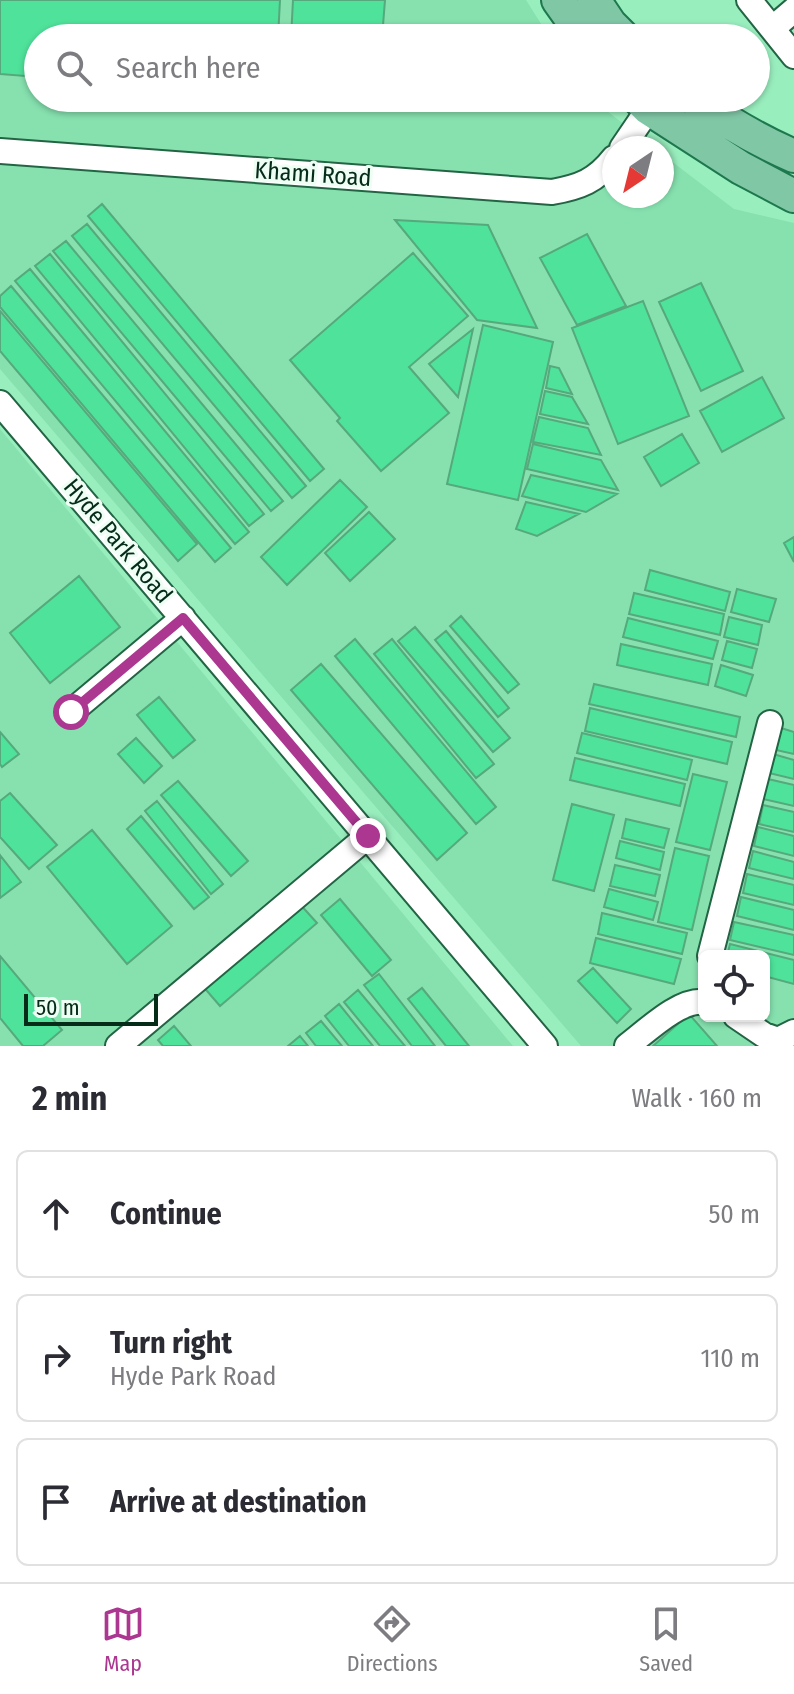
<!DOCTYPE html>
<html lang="en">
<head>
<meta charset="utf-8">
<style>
  :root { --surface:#fff; --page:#f7f7f7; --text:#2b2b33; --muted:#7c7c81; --line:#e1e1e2; --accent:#ab3790 }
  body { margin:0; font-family:"Fira Sans Condensed",sans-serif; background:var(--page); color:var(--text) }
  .controls { position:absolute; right:24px; bottom:24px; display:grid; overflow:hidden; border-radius:12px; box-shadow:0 2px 6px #0004 }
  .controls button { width:72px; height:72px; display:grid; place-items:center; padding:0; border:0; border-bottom:2px solid var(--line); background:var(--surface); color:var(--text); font:40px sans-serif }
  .compass { position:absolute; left:602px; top:136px; width:72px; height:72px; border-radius:50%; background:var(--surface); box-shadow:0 2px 6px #0004; rotate:215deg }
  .scale { position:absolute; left:24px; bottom:20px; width:134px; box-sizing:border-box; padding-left:8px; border:4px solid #052b19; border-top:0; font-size:22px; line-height:28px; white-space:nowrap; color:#052b19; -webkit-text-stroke:6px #eefef4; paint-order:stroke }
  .stop { position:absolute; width:24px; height:24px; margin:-18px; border:6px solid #ab3790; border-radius:50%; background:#fff }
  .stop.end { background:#ab3790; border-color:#fff; box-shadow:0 2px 8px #0008 }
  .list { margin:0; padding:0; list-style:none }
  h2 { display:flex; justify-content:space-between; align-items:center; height:104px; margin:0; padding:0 32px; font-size:34px }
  h2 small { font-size:26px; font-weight:400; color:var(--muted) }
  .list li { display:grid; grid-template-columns:52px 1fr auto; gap:24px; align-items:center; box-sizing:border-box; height:128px; margin:0 16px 16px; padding:0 16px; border:2px solid var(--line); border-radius:12px }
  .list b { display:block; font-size:30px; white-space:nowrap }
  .list p { margin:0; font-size:26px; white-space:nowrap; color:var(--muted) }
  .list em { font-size:26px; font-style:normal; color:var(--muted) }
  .icon { flex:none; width:44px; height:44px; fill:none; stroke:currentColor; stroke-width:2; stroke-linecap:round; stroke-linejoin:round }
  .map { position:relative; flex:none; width:794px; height:1046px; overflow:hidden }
  .search { position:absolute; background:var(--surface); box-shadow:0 2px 6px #0004; left:24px; right:24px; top:24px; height:88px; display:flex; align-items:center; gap:20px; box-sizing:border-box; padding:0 28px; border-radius:44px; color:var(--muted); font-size:30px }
  .sheet { height:536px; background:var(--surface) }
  nav { display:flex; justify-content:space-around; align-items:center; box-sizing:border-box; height:112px; border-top:2px solid var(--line); background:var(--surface); font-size:22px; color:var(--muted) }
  nav a { display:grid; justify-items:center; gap:4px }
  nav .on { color:var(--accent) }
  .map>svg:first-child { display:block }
  .built { fill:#86e1af; fill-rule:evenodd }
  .building { fill:#4fe29b; stroke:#55a97c; stroke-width:2 }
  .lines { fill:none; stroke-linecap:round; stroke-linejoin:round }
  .minor-casing { stroke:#236444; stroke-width:28 }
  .major-casing { stroke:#1e784e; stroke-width:36 }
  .minor { stroke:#fff; stroke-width:24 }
  .major { stroke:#80c7a6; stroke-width:32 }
  .route { stroke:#ab3790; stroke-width:10 }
  .labels { text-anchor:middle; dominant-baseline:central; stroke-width:6; stroke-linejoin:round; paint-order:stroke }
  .street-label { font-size:24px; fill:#052b19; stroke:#eefef4 }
</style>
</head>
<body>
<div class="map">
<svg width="794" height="1046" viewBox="0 0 794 1046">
  <rect width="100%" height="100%" fill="#99eebe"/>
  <path class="built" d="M0 0H526L550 38H38V98H590L655 148H614V196H662V154L734 209 794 223V1046H581L0 369ZM704 956H764V1016H704Z
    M0 429 513 1046H0Z"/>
  <path class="building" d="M0 0H280L278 38H38V77L0 74Z
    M293 0H385L382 38H291Z
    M287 98H378V105Z
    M102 204 324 469 310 481 88 216Z
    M395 220 488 225 537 328 477 320Z
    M87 224 306 486 292 498 72 236Z
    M587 234 626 306 577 325 540 258Z
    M66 241 283 501 271 511 53 251Z
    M413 253 468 316 409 367 449 413 381 471 337 421 340 418 290 360Z
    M50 254 264 514 249 526 35 266Z
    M30 269 249 532 235 544 15 281Z
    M701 283 743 371 701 391 659 302Z
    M11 286 231 548 215 562 0 307V296Z
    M643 301 689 416 618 444 572 328Z
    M0 311 197 544 178 561 0 351Z
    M483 325 553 342 518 500 447 484Z
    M473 329 458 397 429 364Z
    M550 366 559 368 572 394 546 388Z
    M762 377 784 418 722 452 700 411Z
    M545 391 572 397 588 424 540 414Z
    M539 417 588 428 601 455 533 442Z
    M682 434 699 463 661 486 644 457Z
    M533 444 601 460 618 490 527 469Z
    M531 475 617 494 586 512 522 496Z
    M340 480 367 507 287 585 261 557Z
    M526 502 579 514 537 536 516 529Z
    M369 512 395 539 350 581 325 553Z
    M794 537V562L784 543Z
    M650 570 730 592 725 611 645 590Z
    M79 576 120 627 50 683 10 633Z
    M737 589 776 599 769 622 731 612Z
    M634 593 724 614 720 635 629 614Z
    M461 616 519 684 508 693 450 626Z
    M729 617 762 625 758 645 724 637Z
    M628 618 718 641 713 659 623 637Z
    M415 627 510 738 493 752 398 641Z
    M446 631 509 708 498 717 435 640Z
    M355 639 496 807 476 824 335 656Z
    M392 639 494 764 476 778 374 654Z
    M727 641 757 649 752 668 722 660Z
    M621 644 712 664 708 685 617 665Z
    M321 664 467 833 437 860 291 690Z
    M721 665 753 675 746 696 715 686Z
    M594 684 740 717 736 737 589 704Z
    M159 697 195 740 173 758 137 715Z
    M590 708 732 742 727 764 585 731Z
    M781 728 794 732V754L776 750Z
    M0 732 19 754 2 767 0 764Z
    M582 733 692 760 687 780 577 753Z
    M136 738 162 766 144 783 118 754Z
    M773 754 794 760V779L769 773Z
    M575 758 685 784 680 806 570 780Z
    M693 774 727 782 710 850 676 842Z
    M768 779 794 785V806L763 799Z
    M178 781 248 861 231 876 161 795Z
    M10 793 57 845 29 869 0 837V801Z
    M157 801 223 884 211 894 145 811Z
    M572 804 614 815 594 891 553 880Z
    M763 805 794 812V832L759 824Z
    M141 816 209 897 194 909 127 829Z
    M626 819 669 829 664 848 622 838Z
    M758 827 794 836V856L754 846Z
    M92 830 172 926 127 964 47 867Z
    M620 841 664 852 660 870 616 858Z
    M675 848 709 856 692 930 658 922Z
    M753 851 794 862V879L749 868Z
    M0 855 21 882 0 898Z
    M615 865 660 875 655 896 610 886Z
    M747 874 794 885V905L743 893Z
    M609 889 658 902 653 920 604 907Z
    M741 897 794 910V930L737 916Z
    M340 899 391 960 372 976 321 915Z
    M298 902 317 923 220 1006 201 984Z
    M602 913 687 933 682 954 598 934Z
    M734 922 794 935V955L730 940Z
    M596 938 681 959 674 984 590 963Z
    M730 944 794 960V984L764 976V956H727Z
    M0 956 62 1030 43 1046H23L0 1018Z
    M593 968 631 1009 617 1023 578 981Z
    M379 974 435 1046H412L364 985Z
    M422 988 469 1046H446L408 999Z
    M358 990 405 1046H380L344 1002Z
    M339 1004 373 1046H349L325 1016Z
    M689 1014 717 1046H653Z
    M321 1021 342 1046H316L306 1033Z
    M174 1026 191 1046H163L158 1040Z
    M300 1036 308 1046H288Z"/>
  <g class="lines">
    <g class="minor-casing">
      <path id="minor" d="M749 0 794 56
        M773 28 794 10
        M622 148 656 98
        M0 151 552 192C580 187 596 181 614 158
        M0 403 545 1046
        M71 712 183 618
        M710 956 770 723
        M736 1016 764 1035 778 1040 794 1032
        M118 1046 368 836
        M627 1046C647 1031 679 999 704 1002"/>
    </g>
    <g class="major-casing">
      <path id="major" d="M558 0 585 38
        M594 0 610 24 624 38
        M638 98 648 108 741 168 794 196
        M692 98C725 121 757 140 794 156"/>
    </g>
    <use href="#minor" class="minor"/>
    <use href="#major" class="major"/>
  </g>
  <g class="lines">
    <path class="route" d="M71 712 183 618 368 836"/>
  </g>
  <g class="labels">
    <g class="street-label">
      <text transform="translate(313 174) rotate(4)">Khami Road</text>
      <text transform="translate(118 541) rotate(50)">Hyde Park Road</text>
    </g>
  </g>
</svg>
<div class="controls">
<button><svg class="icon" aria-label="locate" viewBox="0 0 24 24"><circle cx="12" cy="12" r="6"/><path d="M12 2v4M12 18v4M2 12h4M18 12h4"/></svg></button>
</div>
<svg class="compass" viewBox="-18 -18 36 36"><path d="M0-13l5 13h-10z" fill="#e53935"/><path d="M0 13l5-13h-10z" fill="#7c7c81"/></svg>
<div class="scale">50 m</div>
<div class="stop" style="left:71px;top:712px"></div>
<div class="stop end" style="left:368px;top:836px"></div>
<div class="search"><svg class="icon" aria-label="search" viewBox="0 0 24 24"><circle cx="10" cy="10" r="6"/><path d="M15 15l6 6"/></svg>Search here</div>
</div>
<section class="sheet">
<h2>2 min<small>Walk · 160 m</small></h2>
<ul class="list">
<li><svg class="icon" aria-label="ahead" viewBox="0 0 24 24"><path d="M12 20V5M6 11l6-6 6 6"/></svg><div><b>Continue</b></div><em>50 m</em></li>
<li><svg class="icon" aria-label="right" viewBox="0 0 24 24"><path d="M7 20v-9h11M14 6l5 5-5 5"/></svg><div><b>Turn right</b><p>Hyde Park Road</p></div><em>110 m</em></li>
<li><svg class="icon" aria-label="arrive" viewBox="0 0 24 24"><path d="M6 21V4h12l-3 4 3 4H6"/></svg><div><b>Arrive at destination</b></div></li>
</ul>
</section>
<nav>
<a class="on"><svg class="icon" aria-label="map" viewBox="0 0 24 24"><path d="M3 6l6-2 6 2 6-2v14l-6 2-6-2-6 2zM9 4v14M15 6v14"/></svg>Map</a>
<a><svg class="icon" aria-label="directions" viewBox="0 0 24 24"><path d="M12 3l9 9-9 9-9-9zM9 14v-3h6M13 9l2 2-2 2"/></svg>Directions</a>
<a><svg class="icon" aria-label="saved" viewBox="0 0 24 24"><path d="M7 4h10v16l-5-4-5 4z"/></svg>Saved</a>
</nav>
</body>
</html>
